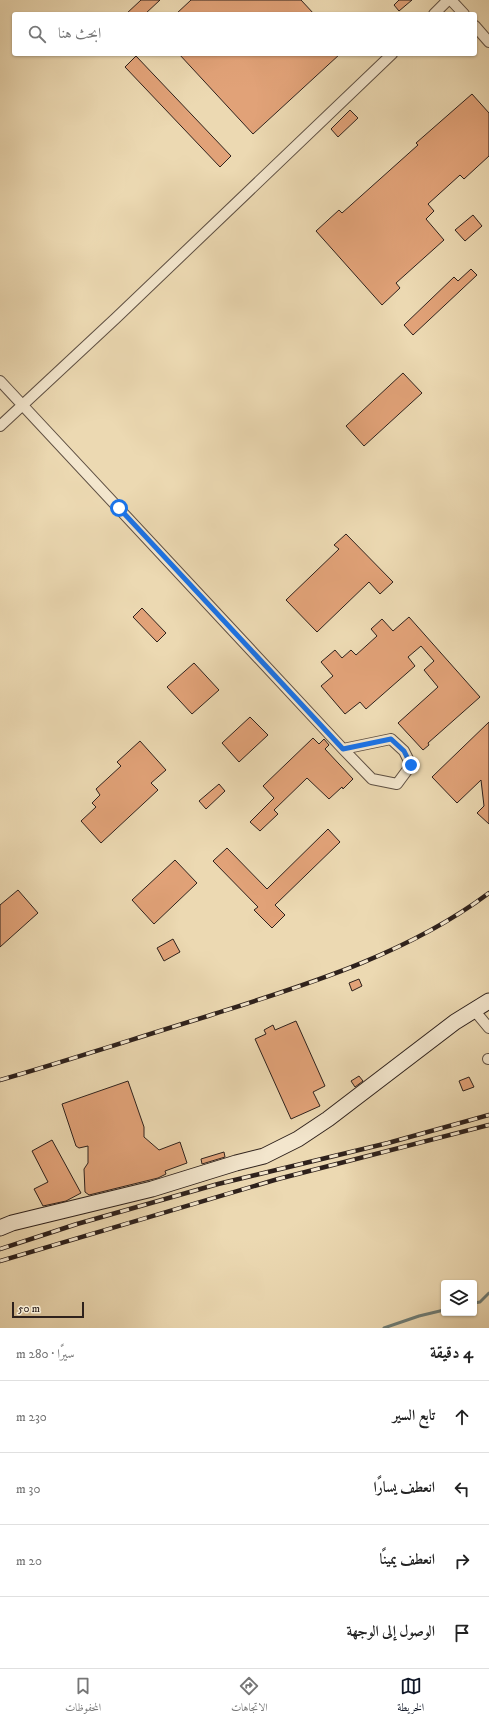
<!DOCTYPE html>
<html lang="ar">
<head>
<meta charset="utf-8">
<style>
  :root { --surface:#fff; --page:#f2f2f2; --text:#222; --muted:#767676; --line:#e0e0e0; --accent:#111827 }
  body { margin:0; font-family:"IM FELL DW Pica",Amiri,serif; background:var(--page); color:var(--text); direction:rtl }
  .controls { position:absolute; right:12px; bottom:12px; display:grid; overflow:hidden; border-radius:4px; box-shadow:0 1px 3px #0004 }
  .controls button { width:36px; height:36px; display:grid; place-items:center; padding:0; border:0; border-bottom:1px solid var(--line); background:var(--surface); color:var(--text); font:20px sans-serif }
  .scale { position:absolute; left:12px; bottom:10px; width:72px; box-sizing:border-box; padding-left:4px; border:2px solid #2e211c; border-top:0; font-size:11px; line-height:14px; white-space:nowrap; color:#2e211c; -webkit-text-stroke:3px #f3e6cd; paint-order:stroke }
  .stop { position:absolute; width:12px; height:12px; margin:-9px; border:3px solid #1a73e8; border-radius:50%; background:#fff }
  .stop.end { background:#1a73e8; border-color:#fff; box-shadow:0 1px 4px #0008 }
  .list { margin:0; padding:0; list-style:none }
  h2 { display:flex; justify-content:space-between; align-items:center; height:52px; margin:0; padding:0 16px; font-size:17px }
  h2 small { font-size:13px; font-weight:400; color:var(--muted) }
  .list li { display:grid; grid-template-columns:26px 1fr auto; gap:12px; align-items:center; box-sizing:border-box; height:72px; padding:0 16px; border-top:1px solid var(--line) }
  .list b { display:block; font-size:15px; white-space:nowrap }
  .list em { font-size:13px; font-style:normal; color:var(--muted) }
  .icon { flex:none; width:22px; height:22px; fill:none; stroke:currentColor; stroke-width:2; stroke-linecap:round; stroke-linejoin:round }
  .map { position:relative; flex:none; width:489px; height:1328px; overflow:hidden; direction:ltr }
  .search { position:absolute; background:var(--surface); box-shadow:0 1px 3px #0004; left:12px; right:12px; top:12px; height:44px; display:flex; align-items:center; gap:10px; box-sizing:border-box; padding:0 14px; border-radius:4px; color:var(--muted); font-size:15px }
  .sheet { height:340px; background:var(--surface) }
  nav { display:flex; justify-content:space-around; align-items:center; box-sizing:border-box; height:56px; border-top:1px solid var(--line); background:var(--surface); font-size:11px; color:var(--muted) }
  nav a { display:grid; justify-items:center; gap:2px }
  nav .on { color:var(--accent) }
  .map>svg:first-child { display:block }
  .lines { fill:none; stroke-linecap:round; stroke-linejoin:round }
  .stream { stroke:#6e7c75; stroke-width:3 }
  .building { fill:#e1a278; stroke:#2e211c }
  .street-casing { stroke:#5e4f42; stroke-width:12 }
  .secondary-casing { stroke:#2e211c; stroke-width:17 }
  .street { stroke:#f3e6cd; stroke-width:10 }
  .secondary { stroke:#f3e6cd; stroke-width:15 }
  .rail-casing { stroke:#2e211c; stroke-width:4.5 }
  .rail { stroke:#f3e6cd; stroke-width:3; stroke-dasharray:9; stroke-linecap:butt }
  .route { stroke:#1a73e8; stroke-width:5 }
</style>
</head>
<body>
<div class="map">
<svg width="489" height="1328" viewBox="0 0 489 1328">
  <rect width="100%" height="100%" fill="#ecd9b2"/>
  <filter id="stains"><feTurbulence type="fractalNoise" baseFrequency=".005" numOctaves="4"/><feColorMatrix values="0 0 0 0 .2 0 0 0 0 .09 0 0 0 0 .02 0 0 0 .5 -.17"/></filter>
  <radialGradient id="worn" r=".72"><stop offset=".6" stop-color="#630" stop-opacity="0"/><stop offset="1" stop-color="#630" stop-opacity=".3"/></radialGradient>
  <g class="lines">
    <path class="stream" d="M474 1303 480 1302 489 1293
      M384 1328 419 1316 444 1310"/>
  </g>
  <path class="building" d="M141 0H160L145 14H126Z
    M191 0H301L314 14H176Z
    M399 0H412L399 11 394 5Z
    M179 54H340L253 134Z
    M136 56 231 156 220 167 125 67Z
    M472 94 489 113V156L464 179 460 175 428 204 434 211 426 219 444 240 396 283 400 288 382 305 316 231 339 210 342 213 418 145 416 143Z
    M350 110 358 118 338 137 331 129Z
    M473 215 482 226 465 241 455 230Z
    M471 269 477 275 413 335 404 325 454 277 458 281Z
    M403 373 422 393 364 446 346 426Z
    M346 534 393 582 380 594 369 582 317 632 286 600 339 549 334 545Z
    M142 608 166 633 157 642 133 617Z
    M409 617 480 697 428 743 429 745 423 750 398 723 438 687 424 670 434 661 421 646 408 657 415 666 366 709 360 702 345 714 321 686 333 676 321 662 335 650 342 658 351 650 356 655 377 636 371 629 382 619 393 631Z
    M194 663 219 690 192 714 167 687Z
    M250 717 268 735 239 762 222 743Z
    M489 722V824L477 813 484 806 481 780 457 803 432 777Z
    M313 738 319 744 324 739 329 745 325 749 353 779 343 789 342 787 329 799 307 778 274 810 278 814 260 831 250 822 274 798 263 786Z
    M140 741 166 770 151 783 158 790 101 843 81 821 96 807 92 803 100 795 96 789 121 766 117 762Z
    M219 784 225 791 206 809 199 801Z
    M328 829 340 842 275 905 285 915 272 928 254 910 258 907 213 861 227 848 267 889Z
    M175 860 197 883 154 924 132 900Z
    M18 890 38 913 0 947V905Z
    M173 939 180 952 164 961 157 948Z
    M359 979 362 986 352 991 349 983Z
    M296 1021 325 1086 313 1092 320 1106 291 1119 255 1039 266 1034 264 1030 273 1025 275 1030Z
    M359 1076 363 1081 355 1087 351 1081Z
    M469 1077 474 1087 463 1091 459 1081Z
    M128 1081 144 1127V1137L159 1150 180 1142 187 1163 165 1171 166 1174 158 1178 89 1195 85 1192 84 1169 88 1163V1146L79 1148 76 1146 62 1104Z
    M52 1140 81 1193 66 1201 43 1206 34 1189 48 1182 32 1151Z
    M224 1152 225 1157 202 1164 201 1159Z"/>
  <g class="lines">
    <g class="street-casing">
      <path id="street" d="M451 0 464 14
        M434 14 448 0
        M475 26 489 42
        M0 381 343 749 372 779 397 784 411 765 404 751 391 739 343 749
        M0 426 116 318 392 54
        M474 1010 489 1028
        M488 1059H489"/>
    </g>
    <g class="secondary-casing">
      <path id="secondary" d="M0 1228 12 1223 152 1189 236 1163 264 1156 298 1139 328 1119 455 1022 489 1001"/>
    </g>
    <use href="#street" class="street"/>
    <use href="#secondary" class="secondary"/>
    <g class="rail-casing">
      <path id="rail" d="M0 1080C70 1060 139 1037 208 1016 305 985 406 955 489 893
        M0 1249 77 1224 218 1184 388 1143 489 1115
        M0 1261 278 1179 489 1125"/>
    </g>
    <use href="#rail" class="rail"/>
  </g>
  <g class="lines">
    <path class="route" d="M119 508 343 749 391 739 404 751 411 765"/>
  </g>
  <rect width="100%" height="100%" filter="url(#stains)"/>
  <rect width="100%" height="100%" fill="url(#worn)"/>
</svg>
<div class="controls">
<button><svg class="icon" aria-label="layers" viewBox="0 0 24 24"><path d="M12 4l9 5-9 5-9-5zM3 14l9 5 9-5"/></svg></button>
</div>
<div class="scale">50 m</div>
<div class="stop" style="left:119px;top:508px"></div>
<div class="stop end" style="left:411px;top:765px"></div>
<div class="search"><svg class="icon" aria-label="search" viewBox="0 0 24 24"><circle cx="10" cy="10" r="6"/><path d="M15 15l6 6"/></svg>ابحث هنا</div>
</div>
<section class="sheet">
<h2>4 دقيقة<small>سيرًا · 280 m</small></h2>
<ul class="list">
<li><svg class="icon" aria-label="ahead" viewBox="0 0 24 24"><path d="M12 20V5M6 11l6-6 6 6"/></svg><div><b>تابع السير</b></div><em>230 m</em></li>
<li><svg class="icon" aria-label="left" viewBox="0 0 24 24"><path d="M17 20v-9H6M10 6l-5 5 5 5"/></svg><div><b>انعطف يسارًا</b></div><em>30 m</em></li>
<li><svg class="icon" aria-label="right" viewBox="0 0 24 24"><path d="M7 20v-9h11M14 6l5 5-5 5"/></svg><div><b>انعطف يمينًا</b></div><em>20 m</em></li>
<li><svg class="icon" aria-label="arrive" viewBox="0 0 24 24"><path d="M6 21V4h12l-3 4 3 4H6"/></svg><div><b>الوصول إلى الوجهة</b></div></li>
</ul>
</section>
<nav>
<a class="on"><svg class="icon" aria-label="map" viewBox="0 0 24 24"><path d="M3 6l6-2 6 2 6-2v14l-6 2-6-2-6 2zM9 4v14M15 6v14"/></svg>الخريطة</a>
<a><svg class="icon" aria-label="directions" viewBox="0 0 24 24"><path d="M12 3l9 9-9 9-9-9zM9 14v-3h6M13 9l2 2-2 2"/></svg>الاتجاهات</a>
<a><svg class="icon" aria-label="saved" viewBox="0 0 24 24"><path d="M7 4h10v16l-5-4-5 4z"/></svg>المحفوظات</a>
</nav>
</body>
</html>
